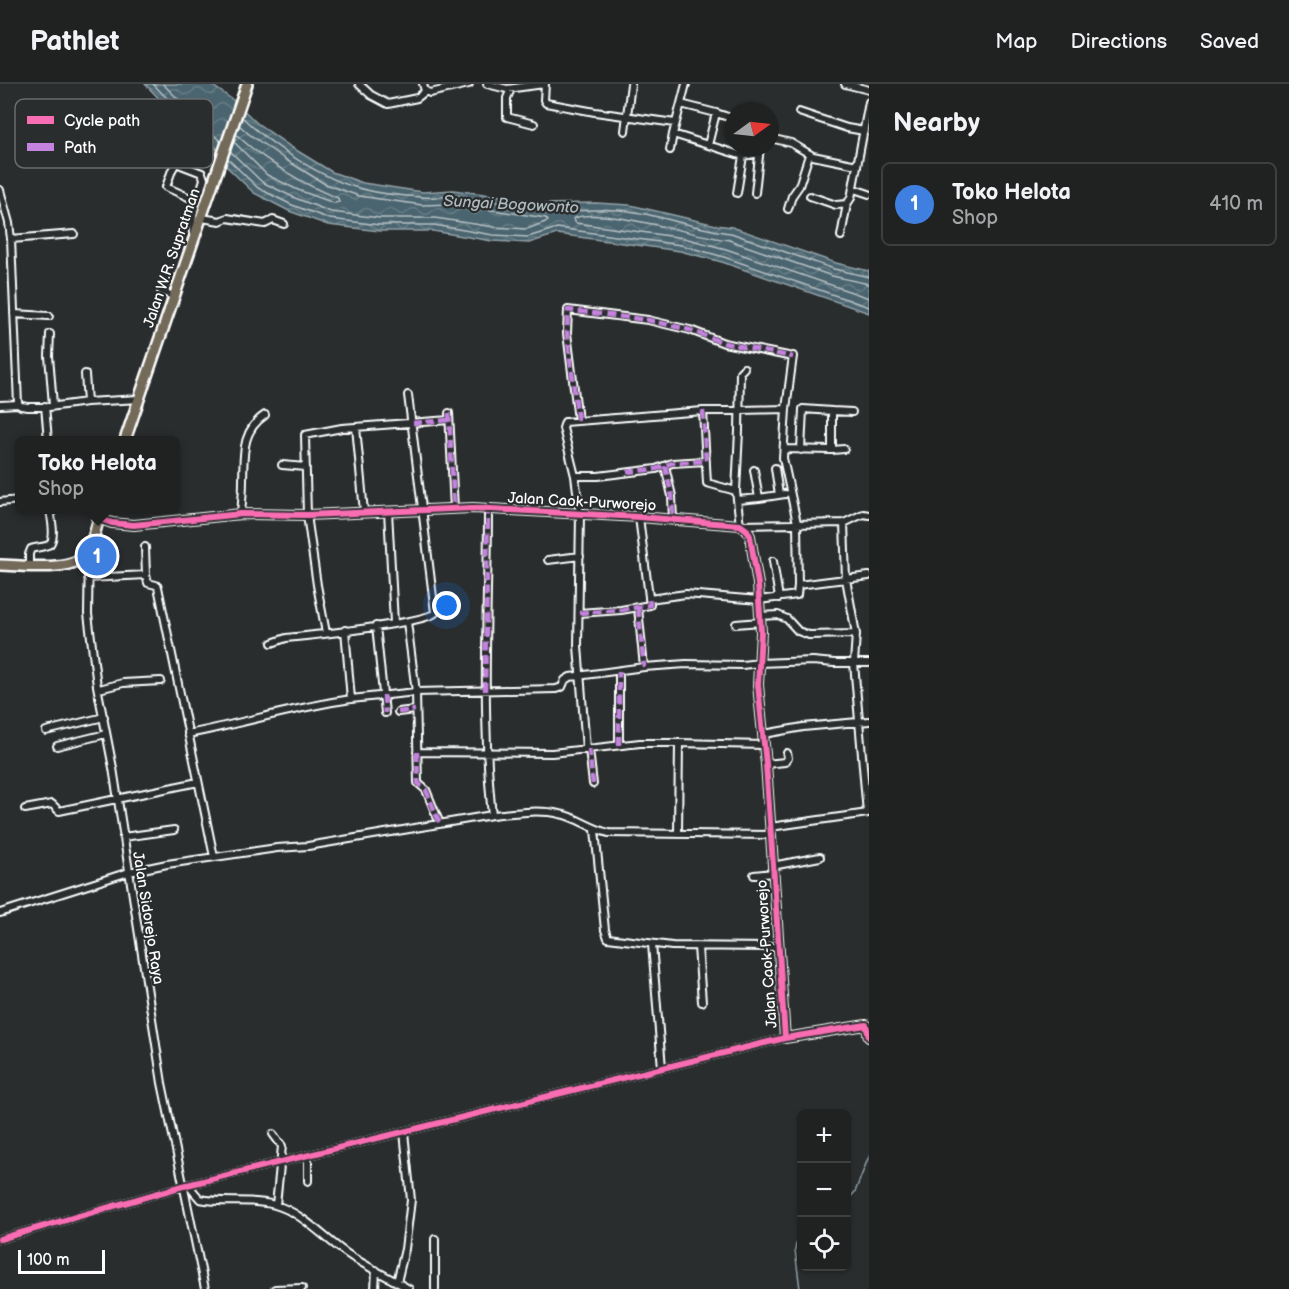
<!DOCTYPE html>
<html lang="en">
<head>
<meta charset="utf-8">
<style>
  :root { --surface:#202222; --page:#282a2a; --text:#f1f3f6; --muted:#a2a4a5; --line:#3d3f40; --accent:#ffd166 }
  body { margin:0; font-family:"Balsamiq Sans",sans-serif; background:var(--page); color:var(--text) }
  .controls { position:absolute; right:18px; bottom:18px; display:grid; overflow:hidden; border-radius:9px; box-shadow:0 2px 4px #0004 }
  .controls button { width:54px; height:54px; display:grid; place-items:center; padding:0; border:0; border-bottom:2px solid var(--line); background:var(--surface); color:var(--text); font:30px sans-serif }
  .compass { position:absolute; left:725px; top:18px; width:54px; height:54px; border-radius:50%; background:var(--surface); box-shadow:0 2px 4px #0004; rotate:75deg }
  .scale { position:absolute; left:18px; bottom:15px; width:87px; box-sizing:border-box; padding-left:6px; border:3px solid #fff; border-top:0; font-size:16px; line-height:21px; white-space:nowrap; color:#fff; -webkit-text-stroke:4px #2a2d2e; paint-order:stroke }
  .you { position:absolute; left:447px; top:522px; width:21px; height:21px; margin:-15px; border:4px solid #fff; border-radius:50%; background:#1a73e8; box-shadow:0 0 0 9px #1a73e833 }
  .badge { display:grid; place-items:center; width:39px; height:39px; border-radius:50%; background:var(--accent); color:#fff; font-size:20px; font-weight:700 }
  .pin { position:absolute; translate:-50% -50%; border:3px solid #fff; box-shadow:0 2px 6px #0006 }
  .popup { position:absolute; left:15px; top:352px; width:165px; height:78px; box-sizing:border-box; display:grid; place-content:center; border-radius:9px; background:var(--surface); filter:drop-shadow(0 2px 4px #0005); font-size:20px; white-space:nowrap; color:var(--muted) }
  .popup b { font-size:22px; color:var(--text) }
  .popup::after { content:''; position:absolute; left:50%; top:100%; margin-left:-12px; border:12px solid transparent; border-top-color:var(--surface) }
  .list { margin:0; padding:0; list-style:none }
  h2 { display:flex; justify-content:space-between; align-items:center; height:78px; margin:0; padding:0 24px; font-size:26px }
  h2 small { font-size:20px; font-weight:400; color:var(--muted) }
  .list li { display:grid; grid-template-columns:39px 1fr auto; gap:18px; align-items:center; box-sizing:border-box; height:84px; margin:0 12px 12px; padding:0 12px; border:2px solid var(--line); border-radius:9px }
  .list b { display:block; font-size:22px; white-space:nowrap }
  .list p { margin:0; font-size:20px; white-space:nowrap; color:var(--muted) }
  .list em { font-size:20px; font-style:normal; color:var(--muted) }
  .icon { flex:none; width:33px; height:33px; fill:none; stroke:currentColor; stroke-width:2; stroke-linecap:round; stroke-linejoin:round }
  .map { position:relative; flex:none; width:869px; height:1205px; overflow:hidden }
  header { display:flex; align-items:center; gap:36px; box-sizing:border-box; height:84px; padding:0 30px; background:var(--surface); border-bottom:2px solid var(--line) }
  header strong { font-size:28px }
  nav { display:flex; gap:33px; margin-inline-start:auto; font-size:21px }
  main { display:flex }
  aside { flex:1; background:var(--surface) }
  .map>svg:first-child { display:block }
  .water { fill:url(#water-waves); stroke:#93a3a9; stroke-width:1.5 }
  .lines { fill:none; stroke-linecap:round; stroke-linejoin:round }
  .shore { stroke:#b7c1c5; stroke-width:1.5 }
  .stream { stroke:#93a3a9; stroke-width:1.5 }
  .minor-casing { stroke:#fff; stroke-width:10 }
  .tertiary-casing { stroke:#fff; stroke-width:12 }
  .primary-casing { stroke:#fff; stroke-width:14 }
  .minor { stroke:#2a2d2e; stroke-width:6 }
  .tertiary { stroke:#2a2d2e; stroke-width:8 }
  .primary { stroke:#736b5a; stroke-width:9 }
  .quiet { stroke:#c483df; stroke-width:4.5; stroke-dasharray:9 4.5; stroke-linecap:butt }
  .cycleway-casing { stroke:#2a2d2e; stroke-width:10 }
  .cycleway { stroke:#f96db3; stroke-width:6 }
  .labels { text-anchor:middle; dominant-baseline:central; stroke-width:4.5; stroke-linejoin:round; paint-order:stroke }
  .street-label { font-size:15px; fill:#fff; stroke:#2a2d2e }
  .water-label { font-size:16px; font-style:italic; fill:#aebabe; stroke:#2a2d2e }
  .key { fill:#2a2d2e; stroke:#6a6c6d; stroke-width:1.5 }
  .key-label { font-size:16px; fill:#fff }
</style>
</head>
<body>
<header>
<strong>Pathlet</strong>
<nav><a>Map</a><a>Directions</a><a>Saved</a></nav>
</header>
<main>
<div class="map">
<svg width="869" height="1205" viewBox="0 0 869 1205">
  <defs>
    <pattern id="water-waves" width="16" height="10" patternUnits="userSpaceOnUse" patternTransform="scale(1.5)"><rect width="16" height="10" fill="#4b656f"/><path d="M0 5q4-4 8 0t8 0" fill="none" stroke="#667c85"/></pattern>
  </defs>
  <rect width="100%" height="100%" fill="#2a2d2e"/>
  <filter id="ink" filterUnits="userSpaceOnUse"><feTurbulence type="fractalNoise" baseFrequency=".0167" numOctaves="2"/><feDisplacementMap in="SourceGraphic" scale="12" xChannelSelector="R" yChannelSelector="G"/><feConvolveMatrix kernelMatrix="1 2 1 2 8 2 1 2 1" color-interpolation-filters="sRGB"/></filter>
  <g filter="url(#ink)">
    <path class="water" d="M145 0H210L233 16 257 39 291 63 332 88 363 99 423 108 453 106 507 113 539 120 596 119 630 121 716 141 732 143 836 179 869 187V229L722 178 680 167 557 150 529 159 492 157 433 147H380L328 141 289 127 254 109 202 59Z"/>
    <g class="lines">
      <path class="shore" d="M153 0 218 66
        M163 0 221 58
        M242 33C270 61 324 96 362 105 381 110 402 112 421 113 431 114 442 112 453 112 482 113 509 122 538 126 568 130 599 123 629 127 663 132 696 145 731 149L834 185 869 193
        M234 58 267 91 298 106 334 119 339 118 338 114C307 103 260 74 236 50
        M230 67 262 98 295 114 331 128 380 134H435L494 143 527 145 548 137 546 134 452 120 422 121 359 112 325 100 283 74 249 50 239 41
        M228 75 258 104 292 121 330 135 380 141H434L493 151 528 153 557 144 681 161 724 173 869 223
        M869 200 832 192 729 156C698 153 595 121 573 135L576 139 684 154 726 165 869 214"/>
      <path class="stream" d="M846 1118 855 1108 869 1072
        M800 1205 795 1166 796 1160 802 1154"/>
      <g class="minor-casing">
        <path id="minor" d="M359 0 371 11 388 20 417 14 426 7
          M423 0 425 7 430 9 469 0
          M487 0 507 5 544 0
          M545 0 544 16 546 19 595 28 675 39
          M686 0 673 50 743 72 759 69
          M845 0 869 6
          M511 5 507 14V33L534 40
          M681 20 716 29 708 61
          M799 28 847 44 864 47
          M716 29 734 35
          M625 47 631 0
          M770 54 791 59 813 72 857 81
          M670 66 673 50
          M854 105 869 110
          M0 106 9 139 11 155 18 320 21 322 28 323H49L87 318 139 315
          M737 109 743 72
          M755 109 760 63
          M810 112 836 121 847 120 851 114 869 18
          M788 125 792 112 799 102 809 71
          M202 134 220 137 227 134 265 140 273 136 284 140
          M841 152 847 120
          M194 153C188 134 199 113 204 95L202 89 176 79 172 86 166 103 197 117
          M11 155 74 150
          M161 207 175 213
          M14 230 49 232
          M50 250 49 272 53 321
          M744 284 740 288 739 347 736 407 740 441 844 439 863 430 869 431
          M85 290 87 318
          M0 321 18 320
          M45 322 48 356
          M786 325 793 272
          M703 327 707 399 736 407
          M449 329 454 425
          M578 336 567 249 568 226 648 236 690 246 724 259 793 273
          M356 343 364 428
          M784 365 832 366V327L852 328
          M801 366 803 325 832 327
          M832 366 844 365
          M282 381 306 383
          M665 382 672 412 673 436
          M775 384 779 411
          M754 386 759 414 785 410
          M575 392H598L656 385 672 379 706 377
          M738 416 759 414
          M0 418 19 416
          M388 427 394 539
          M241 430C242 419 243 408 243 396 244 371 241 347 265 331
          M844 439 846 495 856 550 854 579 867 729
          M89 467 88 530 97 602 113 684 162 999 205 1205
          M548 476 580 472
          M773 477 779 514
          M29 481V470L31 465C36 463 47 463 50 460 56 452 51 434 50 426
          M146 491 148 499 156 501 158 503 214 773
          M88 494 146 491 145 463
          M649 515 686 510 759 516 797 511 798 501
          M638 524 644 583
          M579 529 621 526 650 521 639 433
          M760 532 778 531 787 535 798 547 809 551 856 550
          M407 538 416 608 418 699 426 706 440 740
          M736 540 760 538
          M376 542 385 629
          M345 546 351 615 416 608 556 605 562 603 565 596 570 593 644 583 686 580 742 581 759 579 813 577 834 579H869
          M326 549 317 501 307 431 305 351 342 344 449 336
          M272 559 286 554C308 552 424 539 435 529L408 311
          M99 605 123 599 161 597
          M398 628 415 626
          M46 647 104 633
          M188 650C243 639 296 623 351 615
          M764 650 803 643 869 637
          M619 661V587
          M57 662 106 650
          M586 665 578 562 580 430 575 392 563 344 565 338 703 327 786 325 783 374 797 439 798 501 869 492
          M589 665 593 700
          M417 668 552 669 640 659H679
          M766 680 785 678 788 674 787 669
          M25 725 52 720 59 727 198 698
          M492 731C514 729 538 725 560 730 577 733 591 745 609 749L770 751
          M770 743 868 729
          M595 746 605 846 608 854 672 862
          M678 750 679 659 764 661
          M123 753 174 746
          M772 782 820 773
          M754 791 773 789
          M0 829 129 788 167 780 277 764 308 762 492 731C481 629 488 527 488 425
          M652 860 662 984
          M671 862 778 863
          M698 863 702 918
          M273 1050 282 1062 276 1121
          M308 1072V1097
          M188 1101 200 1115C224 1120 252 1114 275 1121 304 1129 326 1157 352 1173 370 1184 390 1194 409 1205
          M0 1155 183 1102 785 954
          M397 1198 405 1165 411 1116 404 1048
          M275 1205 302 1204
          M375 1205 376 1186
          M435 1205V1155"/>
      </g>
      <g class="tertiary-casing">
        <path id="tertiary" d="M98 434 112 439 134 441 241 430 307 431 473 424 639 433 740 441 747 446 750 452 758 500 761 548 758 601 766 680 785 954 866 941 869 953"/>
      </g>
      <g class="primary-casing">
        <path id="primary" d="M125 356 247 0
          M0 481C22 481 72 489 86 470 94 458 97 439 101 426"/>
      </g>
      <use href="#minor" class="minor"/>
      <use href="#tertiary" class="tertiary"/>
      <use href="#primary" class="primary"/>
      <path class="quiet" d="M449 329 454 425
        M578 336 567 249 568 226 648 236 690 246 724 259 793 273
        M413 339 449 336
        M665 382 672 412 673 436
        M627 388 656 385 672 379 706 377 703 327
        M638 524 644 583
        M579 529 621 526 650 521 649 515
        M485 607 488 425
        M384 611 385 629
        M398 628 415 626
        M619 661V587
        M589 665 593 700
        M417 668 418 699 426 706 440 740"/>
      <g class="cycleway-casing">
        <path id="cycleway" d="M98 434 112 439 134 441 241 430 307 431 473 424 639 433 740 441 747 446 750 452 758 500 761 548 758 601 766 680 785 954 866 941 869 953
          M0 1155 183 1102 785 954"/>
      </g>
      <use href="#cycleway" class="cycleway"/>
    </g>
  </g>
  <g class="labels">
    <g class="street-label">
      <text transform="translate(172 174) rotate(-71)">Jalan W.R. Supratman</text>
      <text transform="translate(582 418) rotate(3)">Jalan Caok-Purworejo</text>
      <text transform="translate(148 834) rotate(81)">Jalan Sidorejo Raya</text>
      <text transform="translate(767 870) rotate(-94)">Jalan Caok-Purworejo</text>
    </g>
    <g class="water-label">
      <text transform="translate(511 121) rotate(3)">Sungai Bogowonto</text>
    </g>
  </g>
  <rect x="15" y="15" width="198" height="69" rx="9" class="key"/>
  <rect x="27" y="32" width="27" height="8" fill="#f96db3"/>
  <rect x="27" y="59" width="27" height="8" fill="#c483df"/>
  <g class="key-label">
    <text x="64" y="42">Cycle path</text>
    <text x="64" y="69">Path</text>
  </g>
</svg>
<div class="controls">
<button>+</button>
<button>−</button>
<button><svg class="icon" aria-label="locate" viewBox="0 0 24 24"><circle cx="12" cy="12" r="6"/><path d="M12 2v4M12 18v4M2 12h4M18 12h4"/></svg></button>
</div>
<svg class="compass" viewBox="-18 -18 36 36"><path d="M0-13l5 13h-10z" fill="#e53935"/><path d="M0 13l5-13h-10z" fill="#a2a4a5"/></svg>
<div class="scale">100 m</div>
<div class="you"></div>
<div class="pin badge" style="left:97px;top:472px;background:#3f7fe0">1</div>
<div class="popup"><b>Toko Helota</b>Shop</div>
</div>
<aside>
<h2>Nearby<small></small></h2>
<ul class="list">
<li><span class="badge" style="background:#3f7fe0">1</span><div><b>Toko Helota</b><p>Shop</p></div><em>410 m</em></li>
</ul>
</aside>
</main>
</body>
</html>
